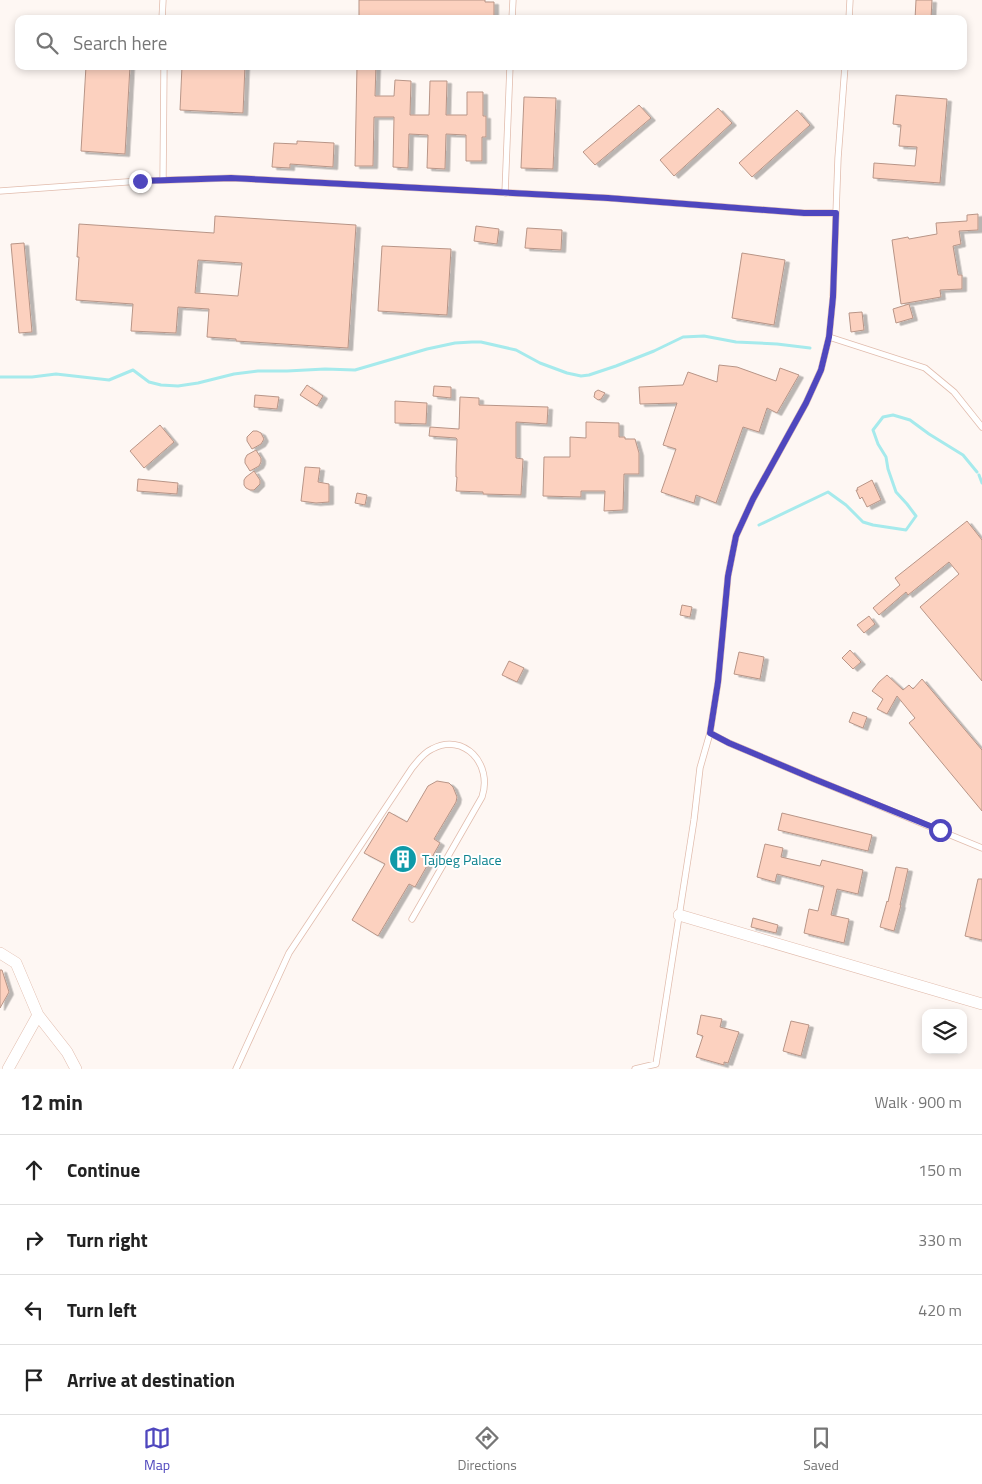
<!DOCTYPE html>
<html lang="en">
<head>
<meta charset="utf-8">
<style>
  :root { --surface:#fff; --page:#f2f2f2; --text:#222; --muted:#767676; --line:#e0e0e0; --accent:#4f47be }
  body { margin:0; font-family:"Titillium Web",sans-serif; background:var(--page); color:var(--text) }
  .controls { position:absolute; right:15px; bottom:15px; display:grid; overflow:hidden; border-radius:10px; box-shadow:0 2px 8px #0003 }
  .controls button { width:45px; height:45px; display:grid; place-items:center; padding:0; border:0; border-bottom:1px solid var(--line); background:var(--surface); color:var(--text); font:25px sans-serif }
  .stop { position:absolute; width:15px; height:15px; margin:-11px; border:4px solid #4f47be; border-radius:50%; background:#fff }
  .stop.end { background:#4f47be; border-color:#fff; box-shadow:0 1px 5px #0008 }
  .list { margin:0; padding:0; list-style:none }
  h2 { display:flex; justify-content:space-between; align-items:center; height:65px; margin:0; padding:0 20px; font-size:21px }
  h2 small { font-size:16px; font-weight:400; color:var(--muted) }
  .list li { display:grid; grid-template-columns:32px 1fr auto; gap:15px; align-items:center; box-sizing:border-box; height:70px; padding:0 20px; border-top:1px solid var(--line) }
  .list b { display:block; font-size:19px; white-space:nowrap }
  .list em { font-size:16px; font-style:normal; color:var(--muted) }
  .icon { flex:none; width:28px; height:28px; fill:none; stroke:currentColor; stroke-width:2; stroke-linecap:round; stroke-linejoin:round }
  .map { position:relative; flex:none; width:982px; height:1069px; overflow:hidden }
  .search { position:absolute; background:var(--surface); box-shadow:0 2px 8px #0003; left:15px; right:15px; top:15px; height:55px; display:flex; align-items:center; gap:12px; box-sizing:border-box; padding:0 18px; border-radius:10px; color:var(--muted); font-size:19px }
  .sheet { height:345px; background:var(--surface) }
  nav { display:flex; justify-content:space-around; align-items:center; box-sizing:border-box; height:70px; border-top:1px solid var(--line); background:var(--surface); font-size:14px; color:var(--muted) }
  nav a { display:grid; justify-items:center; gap:2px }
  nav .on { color:var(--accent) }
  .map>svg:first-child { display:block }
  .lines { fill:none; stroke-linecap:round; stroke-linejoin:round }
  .stream { stroke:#a6eaec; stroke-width:3 }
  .building { fill:#fcd1bf; stroke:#b89587; fill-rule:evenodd; filter:url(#shadow) }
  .lane-casing { stroke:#e1bcad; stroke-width:7 }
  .street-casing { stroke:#e1bcad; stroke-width:12 }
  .lane { stroke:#fff; stroke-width:5.5 }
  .street { stroke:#fff; stroke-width:11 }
  .route { stroke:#4f47be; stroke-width:6 }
  .labels { text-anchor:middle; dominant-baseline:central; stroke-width:4; stroke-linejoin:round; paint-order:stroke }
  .culture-label { font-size:14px; fill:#0d838f; stroke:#fff; text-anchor:start }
</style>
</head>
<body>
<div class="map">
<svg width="982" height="1069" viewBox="0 0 982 1069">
  <defs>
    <filter id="shadow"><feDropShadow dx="4.5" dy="2.5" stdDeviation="0" flood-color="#0004"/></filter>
  </defs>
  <rect width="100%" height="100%" fill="#fef7f3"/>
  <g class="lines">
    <path class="stream" d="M0 377H32L56 374 109 380 133 370 149 382 161 385 178 386 198 383 234 374 258 371H287L325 369 355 370 427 349 455 343 472 342H481L516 350 540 363 567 373 581 376 589 375 616 366 654 351 683 337 704 336 736 342 777 344 810 348
      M979 475 982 483
      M759 525 828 492 846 505 863 522 873 525 906 530 916 516 907 504 896 492 888 469 886 457 878 444 873 430 883 417 893 415 910 420 929 434 963 455 977 472"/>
  </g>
  <path class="building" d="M359 0H485V2H494V19H359Z
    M916 0H932L931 19H915Z
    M86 66H130L125 154 81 151Z
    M182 66H245L243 113 180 110Z
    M357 66H376L375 96H394L395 80 411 81 410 115H429L430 81H447L446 115H467V92H483V116H486V137H482V161H466V135L446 134 445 169 427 168 428 135 409 134 408 168 393 167 394 117H374L373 166H355Z
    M896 95 947 99 940 183 873 178 874 163 915 166 917 147 899 146 901 125 893 124Z
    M524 97 556 98 553 169 521 168Z
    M639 105 651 118 595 165 583 152Z
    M718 108 732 123 674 176 660 160Z
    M797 110 810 125 752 177 739 163Z
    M297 141 334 143 333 167 290 164V168L272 167 274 143 297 144Z
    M978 214V230L959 231 961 244 953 246 958 275H962V289L940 290 941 297 901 304 892 240 908 237 909 239 937 234 936 223 967 221V215Z
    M215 216 356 225 348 348 236 341V339L207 337 209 309 178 307 176 333 131 331 133 304 76 300 79 257H77L79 224 214 233ZM198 260 242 263 238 296 195 293Z
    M476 226 499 229 497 244 474 241Z
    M527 228 562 230 561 250 525 248Z
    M24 243 32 332 19 333 11 244Z
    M382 246 451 249 447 315 378 311Z
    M742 253 785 260 774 325 732 318Z
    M909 304 913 318 896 323 893 309Z
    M862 312 864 330 851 332 849 313Z
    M719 365 737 367 776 381 780 368 799 375 777 413 767 408 759 432 743 427 716 503 696 495 694 503 661 492 676 449 663 445 677 403 640 404 639 387 683 385 688 372 717 382Z
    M307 385 323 396 317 406 300 395Z
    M434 386 451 387V398L433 396Z
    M598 390 605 393 601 399 598 400 594 397 595 392Z
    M255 395 279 397 277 409 254 407Z
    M460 397 479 398V405L548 407 547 424 516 422V458L523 459 521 495 483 494V492L456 491 457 477H456V466L457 439 456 438 429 436 430 427 459 429Z
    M395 401 427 403 426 424 395 423Z
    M586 422 619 423V437H625V439H635L639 453V474H624L623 510 604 511 605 491H581V497L543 496 544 457H570V437L586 438Z
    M160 425 174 442 144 468 130 451Z
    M253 431H257L261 433 264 439 261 444 252 449 247 441V437Z
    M256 450 261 458V462L259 466 250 471 245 463V459L247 455Z
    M305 467 320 468 318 482 329 484V502L316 503 301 501Z
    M254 471 260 480V484L254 490H250L246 488 244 485V480L246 477Z
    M138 479 178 483 177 494 137 491Z
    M872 480 881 500 867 507 862 497 860 499 856 490H858L857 488Z
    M357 493 367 495 365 505 355 503Z
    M967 521 982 540V681L920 607 959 574 949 562 908 595 906 592 879 615 873 608 900 585 895 578Z
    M682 605 692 607 690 617 680 615Z
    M869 616 875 624 864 633 857 625Z
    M850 650 861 662 853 669 842 658Z
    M739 652 764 657 760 679 734 674Z
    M509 661 524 668 517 682 502 675Z
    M887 675 903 690 909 685 913 689 922 679 982 750V811L909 723 915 718 897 696 887 714 877 709 883 699 872 691 879 682Z
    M853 712 867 717 863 728 849 722Z
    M437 781 449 783 453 787 457 797 456 802 434 839 440 843 415 887 409 884 378 936 352 920 385 864 364 853 389 812 407 822 428 786Z
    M782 813 872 835 868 851 778 830Z
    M765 844 783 848 781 857 820 866 822 860 863 870 858 894 837 889 831 915 849 919 844 943 804 933 809 909 818 911 824 886 777 874 775 882 757 877Z
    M896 867 908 869 900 905H901L894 931 880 927 887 901 888 902Z
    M978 879H982V940L965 936Z
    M753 918 778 925 776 933 751 927Z
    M0 970H2L9 992 0 1008Z
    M701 1015 722 1019 720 1027 739 1032 728 1063 724 1062V1065L696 1057 703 1036 697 1034Z
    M791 1021 809 1025 801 1056 783 1051Z"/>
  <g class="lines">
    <g class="lane-casing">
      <path id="lane" d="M162 19 163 0
        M512 19 513 0
        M849 19 850 0
        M845 66 838 158 833 297 829 337 821 370 806 403 753 499 736 536 728 576 718 682 710 733 729 743 814 779 982 848
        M163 180 164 66
        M0 191 140 181 231 178 608 198 804 213H836
        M505 193 510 66
        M829 337 925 368 954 392 982 427
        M236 1069 289 953 412 768C418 761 423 753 432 749 464 732 493 764 482 797L412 919
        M635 1069 656 1064 694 820 700 768 710 733"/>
    </g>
    <g class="street-casing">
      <path id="street" d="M679 915 982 1004
        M0 953 16 963 38 1015 67 1052 76 1069
        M8 1069 38 1015"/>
    </g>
    <use href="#lane" class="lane"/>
    <use href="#street" class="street"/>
  </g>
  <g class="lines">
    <path class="route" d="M140 181 231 178 608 198 804 213H836L833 297 829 337 821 370 806 403 753 499 736 536 728 576 718 682 710 733 729 743 814 779 940 830"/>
  </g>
  <defs>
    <g id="building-disc" transform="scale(1.4375)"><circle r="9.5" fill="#0f9aa8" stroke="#fff"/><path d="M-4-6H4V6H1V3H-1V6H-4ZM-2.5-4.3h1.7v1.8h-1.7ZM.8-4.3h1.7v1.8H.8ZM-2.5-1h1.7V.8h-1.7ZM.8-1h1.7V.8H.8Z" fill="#fff"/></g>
  </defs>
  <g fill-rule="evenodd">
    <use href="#building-disc" x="403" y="859"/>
  </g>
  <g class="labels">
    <g class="culture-label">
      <text x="422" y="859">Tajbeg Palace</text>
    </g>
  </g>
</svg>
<div class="controls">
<button><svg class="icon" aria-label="layers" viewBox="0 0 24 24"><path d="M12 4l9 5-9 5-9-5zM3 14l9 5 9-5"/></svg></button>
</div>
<div class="stop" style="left:940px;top:830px"></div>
<div class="stop end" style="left:140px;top:181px"></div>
<div class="search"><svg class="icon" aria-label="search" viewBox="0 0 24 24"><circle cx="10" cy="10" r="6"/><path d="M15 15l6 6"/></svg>Search here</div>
</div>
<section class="sheet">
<h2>12 min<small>Walk · 900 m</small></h2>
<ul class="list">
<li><svg class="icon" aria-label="ahead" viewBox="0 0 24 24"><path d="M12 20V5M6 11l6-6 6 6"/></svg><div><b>Continue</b></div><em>150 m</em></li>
<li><svg class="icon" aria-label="right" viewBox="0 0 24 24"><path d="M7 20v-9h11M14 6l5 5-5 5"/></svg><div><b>Turn right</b></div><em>330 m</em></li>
<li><svg class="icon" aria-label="left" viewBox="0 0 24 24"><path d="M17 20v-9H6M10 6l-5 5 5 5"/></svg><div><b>Turn left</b></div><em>420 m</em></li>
<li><svg class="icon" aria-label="arrive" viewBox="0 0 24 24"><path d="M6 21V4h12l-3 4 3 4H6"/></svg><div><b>Arrive at destination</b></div></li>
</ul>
</section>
<nav>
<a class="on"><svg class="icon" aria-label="map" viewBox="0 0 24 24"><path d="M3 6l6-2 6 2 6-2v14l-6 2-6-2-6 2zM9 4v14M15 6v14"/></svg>Map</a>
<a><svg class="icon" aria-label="directions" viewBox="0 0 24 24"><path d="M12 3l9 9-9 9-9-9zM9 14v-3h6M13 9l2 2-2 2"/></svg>Directions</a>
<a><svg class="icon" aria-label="saved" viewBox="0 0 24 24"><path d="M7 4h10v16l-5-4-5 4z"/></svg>Saved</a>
</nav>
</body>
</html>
